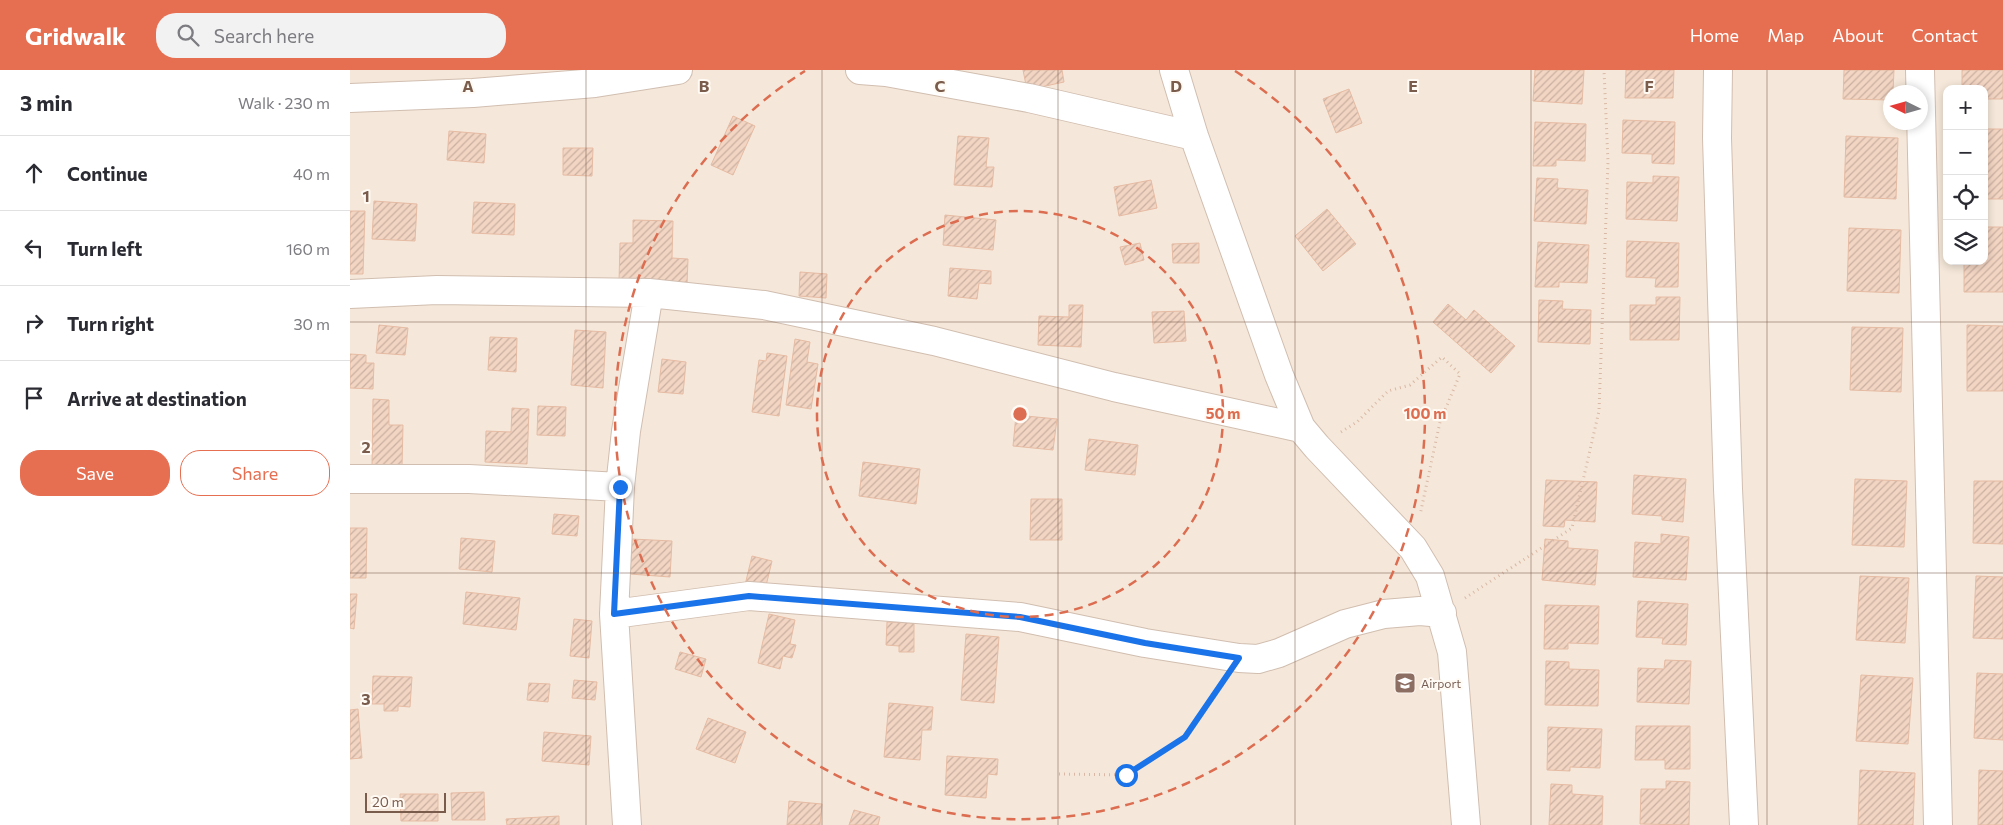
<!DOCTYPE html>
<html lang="en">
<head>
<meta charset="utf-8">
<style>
  :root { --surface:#fff; --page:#f2f2f3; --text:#2b2b33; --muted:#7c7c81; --line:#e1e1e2; --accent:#e76f51 }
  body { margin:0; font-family:Commissioner,sans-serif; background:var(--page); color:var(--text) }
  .controls { position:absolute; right:15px; top:15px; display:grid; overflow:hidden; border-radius:10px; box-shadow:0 2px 8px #0003 }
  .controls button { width:45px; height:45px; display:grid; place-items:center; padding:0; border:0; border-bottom:1px solid var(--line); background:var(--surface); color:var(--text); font:25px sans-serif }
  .compass { position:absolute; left:1533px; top:15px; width:45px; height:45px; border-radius:50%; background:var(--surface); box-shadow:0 2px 8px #0003; rotate:275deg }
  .scale { position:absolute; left:15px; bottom:12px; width:81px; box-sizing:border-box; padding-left:5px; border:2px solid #7a5c4d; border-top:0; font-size:14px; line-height:18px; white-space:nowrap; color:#7a5c4d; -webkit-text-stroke:4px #fffaf3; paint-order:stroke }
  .stop { position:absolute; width:15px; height:15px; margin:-11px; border:4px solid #1a73e8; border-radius:50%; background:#fff }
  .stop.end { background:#1a73e8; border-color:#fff; box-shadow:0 1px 5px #0008 }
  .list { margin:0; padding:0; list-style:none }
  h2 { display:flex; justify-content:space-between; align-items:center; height:65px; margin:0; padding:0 20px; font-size:21px }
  h2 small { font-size:16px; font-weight:400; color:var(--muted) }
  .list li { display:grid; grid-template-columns:32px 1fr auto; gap:15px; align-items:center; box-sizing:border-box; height:75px; padding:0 20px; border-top:1px solid var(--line) }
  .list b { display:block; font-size:19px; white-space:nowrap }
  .list em { font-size:16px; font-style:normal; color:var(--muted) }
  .actions { display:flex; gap:10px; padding:15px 20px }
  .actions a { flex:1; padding:11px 0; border:1px solid var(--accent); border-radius:20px; text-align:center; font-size:18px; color:var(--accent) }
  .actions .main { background:var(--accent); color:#fff }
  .icon { flex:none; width:28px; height:28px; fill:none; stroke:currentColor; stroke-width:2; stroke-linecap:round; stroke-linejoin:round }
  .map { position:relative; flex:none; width:1653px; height:755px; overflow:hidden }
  header { display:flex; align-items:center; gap:30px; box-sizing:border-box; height:70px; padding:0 25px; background:var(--accent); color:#fff }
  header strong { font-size:24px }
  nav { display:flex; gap:28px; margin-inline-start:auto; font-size:18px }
  .search { width:350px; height:45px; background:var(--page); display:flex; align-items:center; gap:12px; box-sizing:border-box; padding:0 18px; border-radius:20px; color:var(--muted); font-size:19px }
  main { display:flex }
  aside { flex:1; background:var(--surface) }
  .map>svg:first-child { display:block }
  .residential { fill:#f5e8da; fill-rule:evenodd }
  .building { fill:url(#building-hatch); stroke:#e6bba3 }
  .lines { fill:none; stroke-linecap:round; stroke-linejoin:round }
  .street-casing { stroke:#d1beb0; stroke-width:30 }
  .path { stroke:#d9b8a5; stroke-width:3; stroke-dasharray:1 4; stroke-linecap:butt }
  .street { stroke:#fff; stroke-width:28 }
  .route { stroke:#1a73e8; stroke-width:6 }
  .grid { fill:none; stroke:#7a5c4d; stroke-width:1; stroke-opacity:0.55 }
  .ring { fill:none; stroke:#dc6d51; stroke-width:2.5; stroke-dasharray:9 6 }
  .labels { text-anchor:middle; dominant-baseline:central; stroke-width:4; stroke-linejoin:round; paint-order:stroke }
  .education-label { font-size:12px; fill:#785e54; stroke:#fffaf3; text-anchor:start }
  .grid-label { font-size:16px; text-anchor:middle; font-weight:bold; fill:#7a5c4d; stroke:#fffaf3; stroke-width:4; stroke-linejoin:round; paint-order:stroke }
  .centre { fill:#dc6d51; stroke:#fffaf3; stroke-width:2.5 }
  .ring-label { font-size:15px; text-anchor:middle; font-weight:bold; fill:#dc6d51; stroke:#fffaf3; stroke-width:4; stroke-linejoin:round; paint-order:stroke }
</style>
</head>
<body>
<header>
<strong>Gridwalk</strong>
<div class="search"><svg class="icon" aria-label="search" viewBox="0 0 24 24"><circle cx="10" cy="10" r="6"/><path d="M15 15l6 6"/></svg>Search here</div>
<nav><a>Home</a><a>Map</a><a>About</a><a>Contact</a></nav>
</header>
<main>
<aside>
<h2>3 min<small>Walk · 230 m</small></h2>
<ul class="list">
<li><svg class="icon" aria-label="ahead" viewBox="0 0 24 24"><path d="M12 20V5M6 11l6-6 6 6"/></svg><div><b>Continue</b></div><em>40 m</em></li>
<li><svg class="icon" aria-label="left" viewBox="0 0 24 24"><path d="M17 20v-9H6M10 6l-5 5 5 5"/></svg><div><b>Turn left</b></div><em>160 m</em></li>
<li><svg class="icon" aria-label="right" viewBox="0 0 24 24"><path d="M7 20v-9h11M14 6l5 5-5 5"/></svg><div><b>Turn right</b></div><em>30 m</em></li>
<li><svg class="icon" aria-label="arrive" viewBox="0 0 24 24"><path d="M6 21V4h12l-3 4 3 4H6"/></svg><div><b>Arrive at destination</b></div></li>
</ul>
<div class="actions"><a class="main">Save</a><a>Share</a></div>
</aside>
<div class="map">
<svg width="1653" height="755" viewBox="0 0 1653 755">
  <defs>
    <pattern id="building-hatch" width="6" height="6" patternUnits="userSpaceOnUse" patternTransform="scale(1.25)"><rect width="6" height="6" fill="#f3d5c3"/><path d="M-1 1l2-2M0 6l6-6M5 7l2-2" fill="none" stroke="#cab0a1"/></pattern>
  </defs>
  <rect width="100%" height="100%" fill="#fdf6ec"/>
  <path class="residential" d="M0 0H1653V755H0ZM1597 19H1634V191H1597ZM1540 22H1570V52H1540Z"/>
  <path class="building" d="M673 0H712L714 12 677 20Z
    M1185 0H1234L1232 34 1183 31Z
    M1276 0H1324L1323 28H1275Z
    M1494 0H1544L1543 22H1540V30L1493 29Z
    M1612 0H1653V29H1634V19H1612Z
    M999 19 1012 53 986 63 973 29Z
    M383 46 405 56 383 105 361 95Z
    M1273 50 1325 52 1324 94 1302 93V84L1272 83Z
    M1185 52 1236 54 1235 91 1206 90V96H1183Z
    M1634 59H1653V129H1634Z
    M99 61 136 64 134 93 97 90Z
    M608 66 639 68 636 97H644L642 117 604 115Z
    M1496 66 1548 68 1546 129 1494 127Z
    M213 78H243L242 106 213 105Z
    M1303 106 1329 107 1327 151 1276 149 1277 112 1303 113Z
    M1187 108 1208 109 1207 118 1238 120 1236 154 1184 151Z
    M801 110 807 138 769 146 764 117Z
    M24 131 67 134 65 171 22 169Z
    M124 132 165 134 164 165 122 163Z
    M977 139 1006 174 973 201 945 166Z
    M0 141H15L13 204H0Z
    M595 145 646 150 643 180 593 175Z
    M283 150 323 151 322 188 338 189 337 214 269 212 270 173H283Z
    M1634 157H1653V222H1614V191H1634Z
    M1499 158 1551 160 1549 223 1497 221Z
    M1277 171 1329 173 1328 217H1305L1306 208 1276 207Z
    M1188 172 1239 175 1237 213 1209 212V217H1185Z
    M790 173 794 190 775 195 770 177Z
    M849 173V193H823L822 174Z
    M600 198 641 201V214L629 213 627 229 598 226Z
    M450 202 477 204 476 228 449 226Z
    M1306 227H1330L1329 270H1280V235H1306Z
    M1189 230 1213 231 1212 239 1241 240 1240 274 1188 272Z
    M1098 234 1116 250 1124 240 1165 276 1141 303 1083 252Z
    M719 235H733L731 277 688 275 689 246 719 247Z
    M834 241 836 271 804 273 802 242Z
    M29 255 58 258 55 285 26 283Z
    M1617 255 1653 256V321H1617Z
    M1502 257 1553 258 1551 322 1500 320Z
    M225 260 256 262 253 318 221 315Z
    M140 267 167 268 166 302 138 300Z
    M445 269 460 272 457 292 468 294 461 339 436 335Z
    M417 283 437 286 429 346 402 342 409 290 416 291Z
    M0 284 16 285V293H24L23 319 0 318Z
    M312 289 336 292 333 324 308 322Z
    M23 329 39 330V355H53L52 397 22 396Z
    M188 336 216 337 215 366 187 365Z
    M162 338 179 339 177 394 135 392 136 361 161 362Z
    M666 345 707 349 703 380 663 376Z
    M739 369 788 375 785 405 735 400Z
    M513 392 570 399 566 434 509 426Z
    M1284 405 1336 409 1333 452 1312 450V446L1282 444Z
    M1505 409 1557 411 1554 477 1502 475Z
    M1196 410 1247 412 1245 452 1215 450 1214 457 1193 456Z
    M1624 411H1653V474L1623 473Z
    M681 429H712V470H680Z
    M204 444 229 446 227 466 202 464Z
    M0 458H17L16 508H0Z
    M1311 464 1339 467 1336 510 1283 507 1285 472 1311 474Z
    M111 468 145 471 142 502 109 499Z
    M282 469 322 471 320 507 280 504Z
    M1195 469 1218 471V478L1248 480 1245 515 1192 510Z
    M402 486 422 491 415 520 395 515Z
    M1510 506 1559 508 1555 573 1506 570Z
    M1626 506 1653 507V569L1623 568Z
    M116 522 170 528 166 560 113 554Z
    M0 524H7L4 559 0 558Z
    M1288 531 1338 534 1336 575 1312 574 1313 568 1286 567Z
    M1195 535 1249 536 1248 574 1218 573V579H1194Z
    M419 544 445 550 440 574 446 575 442 588 433 586 430 599 408 593Z
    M224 549 242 551 239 588 220 586Z
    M537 552 564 553V582H549V576L536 575Z
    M616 564 649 567 644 633 611 630Z
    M330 582 356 589 351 607 325 599Z
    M1315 590 1341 591 1339 634 1287 632 1288 598 1314 599Z
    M1196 591 1219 592V599L1249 600 1248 636 1195 635Z
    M1627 603 1653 604V670L1624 668Z
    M1511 605 1563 608 1558 674 1506 671Z
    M23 606 62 607 60 637 48 636V641H34V634H22Z
    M224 610 247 612 245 630 222 628Z
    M179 613 200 614 198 632 177 630Z
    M539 633 583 637 581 660H572L570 690 534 687Z
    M8 639 12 688 0 689V640Z
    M358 648 396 662 385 693 346 679Z
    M1286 656H1340V699H1315V690H1285Z
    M1198 657 1252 659 1250 698 1220 697V701L1197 700Z
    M194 662 241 666 239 695 192 691Z
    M597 686 648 689 647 705 638 704 636 728 595 725Z
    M1510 700 1565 703 1563 755H1508Z
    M1629 700 1653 701V755H1628Z
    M1316 711 1340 712 1339 755 1290 754 1291 719H1316Z
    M1201 714 1222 715V724L1253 726 1252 755H1199Z
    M134 722 135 750H102L101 723Z
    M50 724H88V751H51Z
    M439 731 472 734 470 755H437Z
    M504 740 530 747 528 755H499Z
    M209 746V755H157L156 749Z"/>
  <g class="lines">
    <g class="street-casing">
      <path id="street" d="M510 0 536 2 679 28 844 66
        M824 0 844 66 929 305 951 358 967 377 1063 478 1080 506 1102 582 1116 755
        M1368 0 1367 68 1378 419 1394 755
        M1570 0 1588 755
        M0 28 123 23 245 13 328 0
        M0 224 87 220 299 223
        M0 409H119L270 417 264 544 277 755
        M270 417 276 361 299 223 414 235 584 271 764 317 951 358
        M264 544 399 526 670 547 795 573 889 588 908 589 929 583 995 554 1034 544 1070 541 1092 543"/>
    </g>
    <path class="path" d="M991 362 1007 352 1038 321 1060 315 1092 287 1110 304 1090 352 1070 445
      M1115 528 1222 458 1249 341 1258 92 1254 0
      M709 704 776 705 835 667 872 614"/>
    <use href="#street" class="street"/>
  </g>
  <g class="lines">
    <path class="route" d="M270 417 264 544 399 526 670 547 795 573 889 588 835 667 776 705"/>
  </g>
  <path class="grid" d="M236 0V755M472 0V755M708 0V755M945 0V755M1181 0V755M1417 0V755M0 252H1653M0 503H1653"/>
  <g class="ring">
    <circle cx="670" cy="344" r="203"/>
    <path d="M885 1A405 405 0 1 1 455 1"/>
  </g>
  <defs>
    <g id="school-square" transform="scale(1.125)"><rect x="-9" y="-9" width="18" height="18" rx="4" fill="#8d6e63" stroke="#fffaf3"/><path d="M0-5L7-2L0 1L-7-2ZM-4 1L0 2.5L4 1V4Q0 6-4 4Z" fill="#fff"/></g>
  </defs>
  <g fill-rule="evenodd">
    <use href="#school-square" x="1055" y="613"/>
  </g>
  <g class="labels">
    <g class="education-label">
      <text x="1071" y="613">Airport</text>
    </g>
  </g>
  <g class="grid-label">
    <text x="118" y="22">A</text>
    <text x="354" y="22">B</text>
    <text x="590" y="22">C</text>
    <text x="826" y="22">D</text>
    <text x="1063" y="22">E</text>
    <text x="1299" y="22">F</text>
    <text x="16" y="132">1</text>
    <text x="16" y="383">2</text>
    <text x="16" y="635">3</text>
  </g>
  <circle cx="670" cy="344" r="8" class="centre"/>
  <g class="ring-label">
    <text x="873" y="349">50 m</text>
    <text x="1075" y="349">100 m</text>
  </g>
</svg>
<div class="controls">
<button>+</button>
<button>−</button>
<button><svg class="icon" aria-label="locate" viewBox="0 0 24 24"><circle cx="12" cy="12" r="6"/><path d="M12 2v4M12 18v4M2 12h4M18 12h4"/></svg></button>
<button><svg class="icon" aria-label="layers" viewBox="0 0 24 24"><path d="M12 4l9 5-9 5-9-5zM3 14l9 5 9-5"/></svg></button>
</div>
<svg class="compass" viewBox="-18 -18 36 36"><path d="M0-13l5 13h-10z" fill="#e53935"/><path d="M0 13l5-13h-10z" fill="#7c7c81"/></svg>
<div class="scale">20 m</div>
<div class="stop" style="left:776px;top:705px"></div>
<div class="stop end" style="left:270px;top:417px"></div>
</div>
</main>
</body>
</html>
